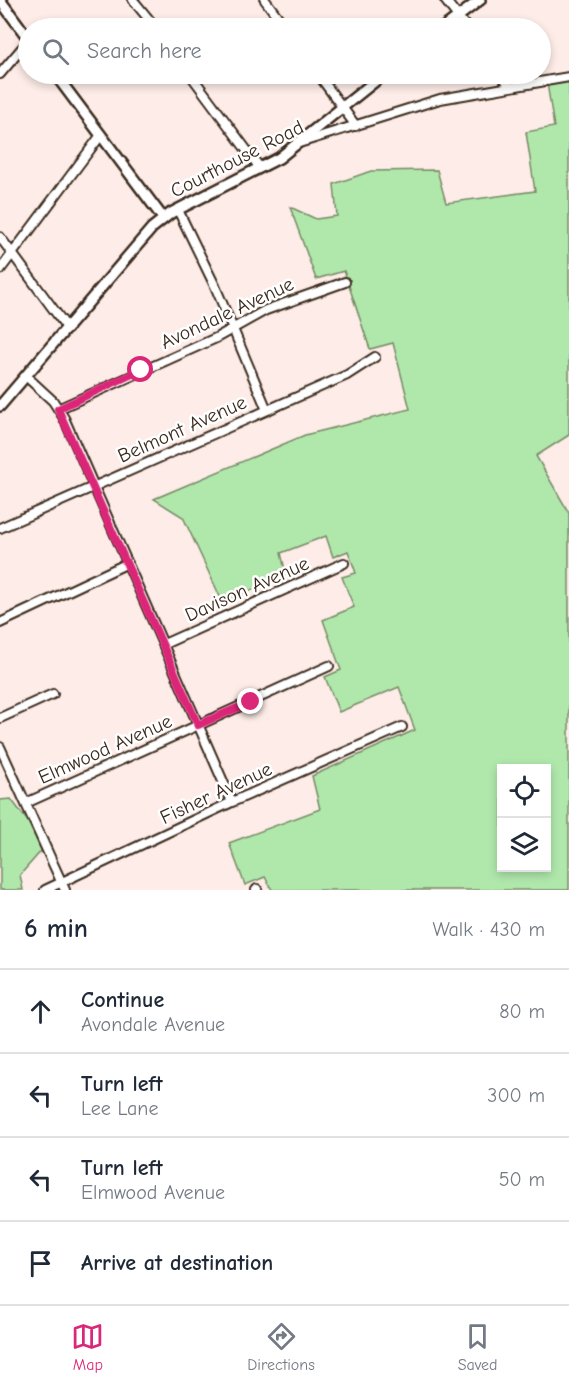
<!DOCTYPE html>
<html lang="en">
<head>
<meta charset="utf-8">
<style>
  :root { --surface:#fff; --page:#f6f6f7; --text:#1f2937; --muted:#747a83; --line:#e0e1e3; --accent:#db2777 }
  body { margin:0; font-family:"Comic Neue",sans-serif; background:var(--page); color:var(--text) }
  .controls { position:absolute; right:18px; bottom:18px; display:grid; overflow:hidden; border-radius:0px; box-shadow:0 3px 9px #0003 }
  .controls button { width:54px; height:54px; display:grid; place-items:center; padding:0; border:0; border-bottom:2px solid var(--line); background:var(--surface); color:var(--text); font:30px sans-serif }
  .stop { position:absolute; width:18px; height:18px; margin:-14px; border:4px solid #db2777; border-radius:50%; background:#fff }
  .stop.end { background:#db2777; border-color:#fff; box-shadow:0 2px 6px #0008 }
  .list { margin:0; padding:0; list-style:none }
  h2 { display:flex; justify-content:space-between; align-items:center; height:78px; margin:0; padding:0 24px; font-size:26px }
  h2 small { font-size:20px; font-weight:400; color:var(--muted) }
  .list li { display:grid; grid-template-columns:39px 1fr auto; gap:18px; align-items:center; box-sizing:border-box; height:84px; padding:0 24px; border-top:2px solid var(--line) }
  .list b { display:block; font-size:22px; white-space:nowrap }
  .list p { margin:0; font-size:20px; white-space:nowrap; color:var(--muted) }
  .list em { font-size:20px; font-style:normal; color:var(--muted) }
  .icon { flex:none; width:33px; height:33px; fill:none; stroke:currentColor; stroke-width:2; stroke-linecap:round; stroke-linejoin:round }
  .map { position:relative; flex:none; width:569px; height:890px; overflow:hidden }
  .search { position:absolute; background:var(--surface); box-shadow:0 3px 9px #0003; left:18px; right:18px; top:18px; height:66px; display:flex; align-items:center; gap:15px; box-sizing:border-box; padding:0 21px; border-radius:33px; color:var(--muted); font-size:22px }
  .sheet { height:414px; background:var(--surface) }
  nav { display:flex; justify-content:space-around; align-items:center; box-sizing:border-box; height:84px; border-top:2px solid var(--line); background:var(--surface); font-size:16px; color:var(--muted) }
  nav a { display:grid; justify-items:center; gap:3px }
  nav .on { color:var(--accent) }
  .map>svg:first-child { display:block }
  .green { fill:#b0e8ac; stroke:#768965; stroke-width:1.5; fill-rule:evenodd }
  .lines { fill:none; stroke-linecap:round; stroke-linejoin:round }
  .minor-casing { stroke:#3b2a1e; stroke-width:12 }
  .tertiary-casing { stroke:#3b2a1e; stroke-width:14 }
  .minor { stroke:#fff; stroke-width:8 }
  .tertiary { stroke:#fff; stroke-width:9 }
  .route { stroke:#db2777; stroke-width:8 }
  .labels { text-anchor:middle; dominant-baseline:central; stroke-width:5; stroke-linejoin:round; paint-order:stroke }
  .street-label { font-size:20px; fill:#3b2a1e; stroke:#fff }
</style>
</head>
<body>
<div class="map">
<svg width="569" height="890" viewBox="0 0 569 890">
  <rect width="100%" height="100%" fill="#fdece7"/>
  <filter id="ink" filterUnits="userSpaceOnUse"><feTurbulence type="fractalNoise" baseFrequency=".0167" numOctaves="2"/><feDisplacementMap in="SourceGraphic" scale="12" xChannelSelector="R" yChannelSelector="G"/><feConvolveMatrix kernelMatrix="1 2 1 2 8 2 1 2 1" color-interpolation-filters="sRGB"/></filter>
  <g filter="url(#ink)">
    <path class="green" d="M569 80V435L536 456 569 513V890H272L265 877 245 885 229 843 320 809 312 776 415 730 399 687 339 712 325 677 341 670 323 620 354 607 342 577 356 573 348 551 333 557 326 536 281 553 286 574 223 603 183 517 154 499 305 435 410 409 393 343 370 349 344 271 316 279 290 207 316 219 337 216 334 184 371 171 437 170 446 203 535 191 526 132 554 127 547 83ZM502 768H546V868H502Z
      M11 799 32 827 42 850 20 875 23 890H0V800Z"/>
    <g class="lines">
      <g class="minor-casing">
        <path id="minor" d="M133 0 156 28
          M265 0 286 28
          M445 0 467 28
          M0 74 28 41
          M190 74 260 168
          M318 74 356 126
          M501 74 510 86
          M299 143 440 99 569 77
          M178 210 215 286 267 410
          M0 237 68 329
          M0 270 101 135
          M27 377 53 401 64 418 232 802
          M58 409 216 338 266 310 345 282
          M0 528 347 375 375 357
          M0 623 128 563
          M164 644 344 563
          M0 718 53 694
          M0 747 65 890
          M26 803 329 666
          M45 890 232 802 402 727
          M256 890 257 889"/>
      </g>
      <g class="tertiary-casing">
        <path id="tertiary" d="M0 0 28 38
          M443 28 480 0
          M55 74 163 218
          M0 406 152 228 171 213 279 158 384 74"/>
      </g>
      <use href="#minor" class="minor"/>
      <use href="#tertiary" class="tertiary"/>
    </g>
  </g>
  <g class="lines" filter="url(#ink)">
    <path class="route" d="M141 370 58 409 198 725 251 702"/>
  </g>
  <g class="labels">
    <g class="street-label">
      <text transform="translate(237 159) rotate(-27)">Courthouse Road</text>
      <text transform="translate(227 313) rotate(-25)">Avondale Avenue</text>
      <text transform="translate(182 429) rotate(-24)">Belmont Avenue</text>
      <text transform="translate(247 589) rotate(-24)">Davison Avenue</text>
      <text transform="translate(105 749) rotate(-24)">Elmwood Avenue</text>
      <text transform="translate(216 793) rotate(-25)">Fisher Avenue</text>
    </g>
  </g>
</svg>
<div class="controls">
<button><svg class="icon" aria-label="locate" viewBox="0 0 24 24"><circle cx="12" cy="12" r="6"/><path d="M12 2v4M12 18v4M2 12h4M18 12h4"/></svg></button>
<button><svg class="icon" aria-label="layers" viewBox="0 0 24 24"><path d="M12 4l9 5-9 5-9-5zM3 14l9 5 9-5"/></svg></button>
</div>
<div class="stop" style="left:141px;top:370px"></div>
<div class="stop end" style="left:251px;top:702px"></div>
<div class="search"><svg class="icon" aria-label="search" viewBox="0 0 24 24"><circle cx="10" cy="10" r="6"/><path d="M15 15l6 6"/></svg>Search here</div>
</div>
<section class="sheet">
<h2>6 min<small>Walk · 430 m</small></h2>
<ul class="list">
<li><svg class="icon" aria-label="ahead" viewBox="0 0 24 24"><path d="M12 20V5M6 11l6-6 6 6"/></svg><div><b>Continue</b><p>Avondale Avenue</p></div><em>80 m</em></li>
<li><svg class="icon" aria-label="left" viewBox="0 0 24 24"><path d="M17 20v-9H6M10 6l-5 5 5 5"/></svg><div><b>Turn left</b><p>Lee Lane</p></div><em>300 m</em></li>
<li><svg class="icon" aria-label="left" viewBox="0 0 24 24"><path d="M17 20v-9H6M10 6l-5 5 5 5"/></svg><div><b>Turn left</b><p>Elmwood Avenue</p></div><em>50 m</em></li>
<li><svg class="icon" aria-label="arrive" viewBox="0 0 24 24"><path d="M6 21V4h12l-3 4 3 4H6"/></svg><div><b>Arrive at destination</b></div></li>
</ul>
</section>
<nav>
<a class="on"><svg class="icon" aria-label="map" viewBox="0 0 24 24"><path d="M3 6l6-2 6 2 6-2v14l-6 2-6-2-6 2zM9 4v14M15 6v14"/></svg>Map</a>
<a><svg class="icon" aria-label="directions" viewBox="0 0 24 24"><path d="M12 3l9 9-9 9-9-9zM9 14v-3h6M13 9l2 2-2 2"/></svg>Directions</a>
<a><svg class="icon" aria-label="saved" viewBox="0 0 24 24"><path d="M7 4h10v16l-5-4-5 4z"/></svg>Saved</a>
</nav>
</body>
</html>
